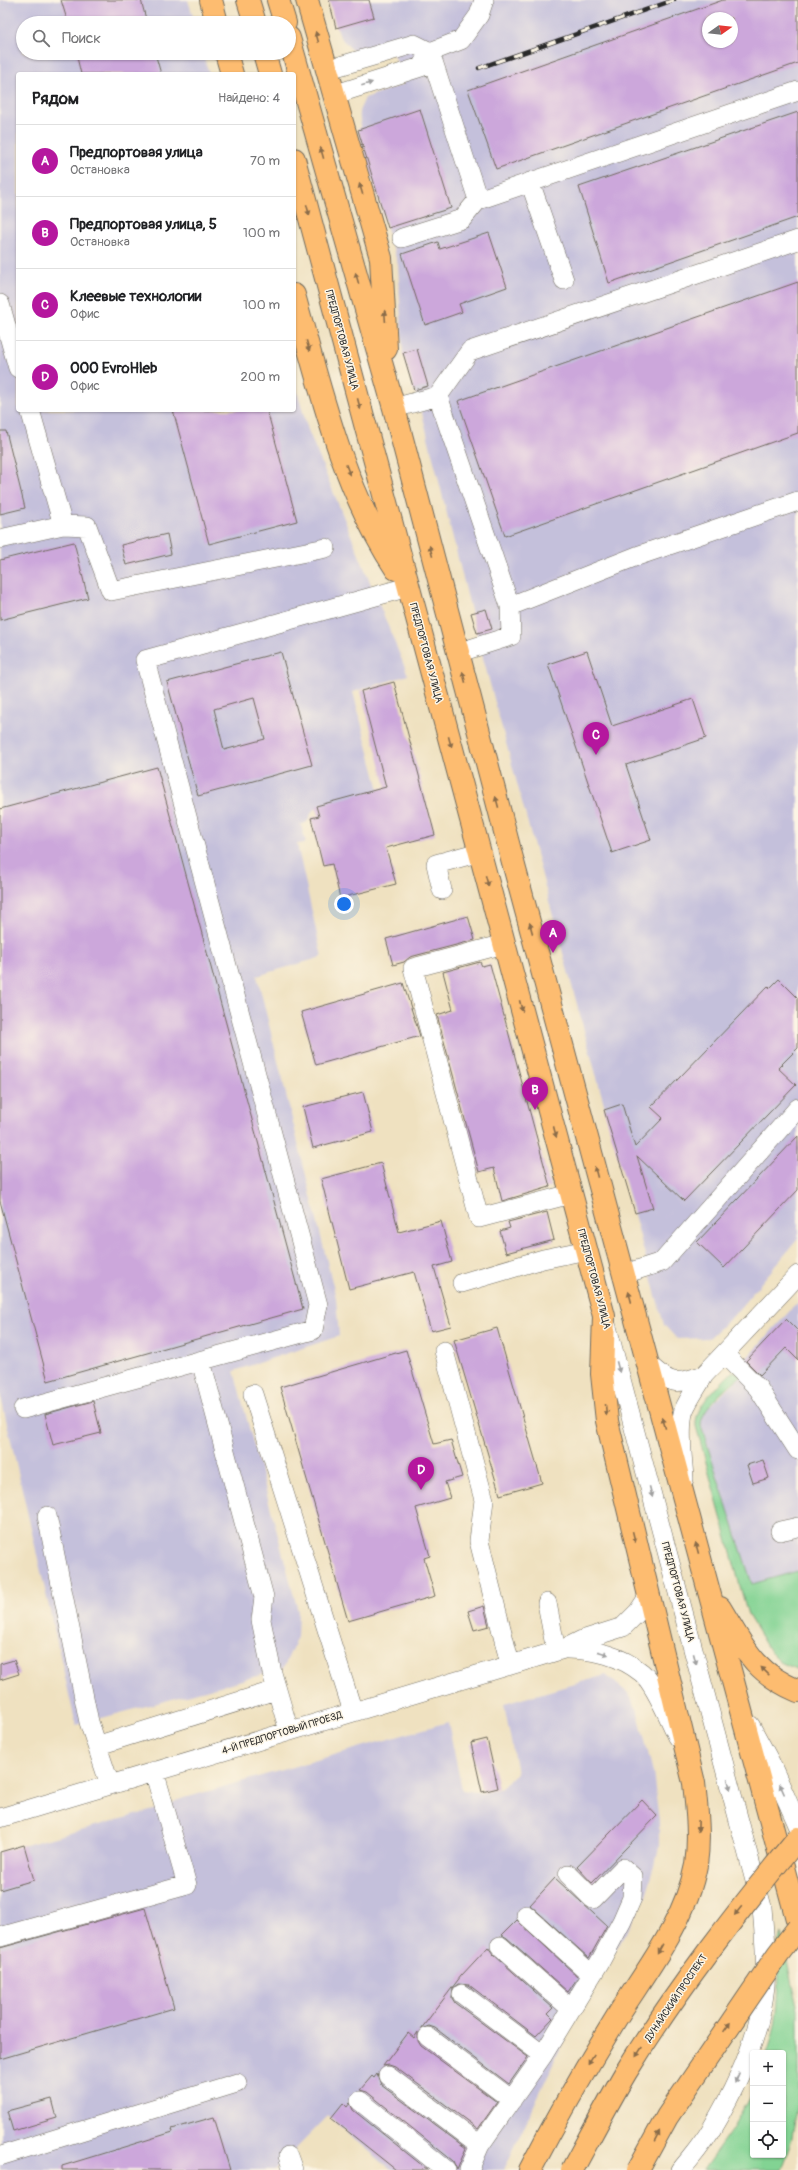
<!DOCTYPE html>
<html lang="ru">
<head>
<meta charset="utf-8">
<style>
  :root { --surface:#fff; --page:#f6f6f6; --text:#202124; --muted:#757577; --line:#e0e0e0; --accent:#b5179e }
  body { margin:0; font-family:Pangolin,sans-serif; background:var(--page); color:var(--text) }
  .controls { position:absolute; right:12px; bottom:12px; display:grid; overflow:hidden; border-radius:4px; box-shadow:0 1px 3px #0004 }
  .controls button { width:36px; height:36px; display:grid; place-items:center; padding:0; border:0; border-bottom:1px solid var(--line); background:var(--surface); color:var(--text); font:20px sans-serif }
  .compass { position:absolute; left:702px; top:12px; width:36px; height:36px; border-radius:50%; background:var(--surface); box-shadow:0 1px 3px #0004; rotate:75deg }
  .you { position:absolute; left:344px; top:904px; width:14px; height:14px; margin:-10px; border:3px solid #fff; border-radius:50%; background:#1a73e8; box-shadow:0 0 0 6px #1a73e833 }
  .badge { display:grid; place-items:center; width:26px; height:26px; border-radius:50%; background:var(--accent); color:#fff; font-size:13px; font-weight:700 }
  .pin { position:absolute; translate:-50% -33px; filter:drop-shadow(0 1px 2px #0008) }
  .pin::after { content:''; position:absolute; top:21px; width:14px; height:12px; background:inherit; clip-path:polygon(0 0,100% 0,50% 100%) }
  .list { margin:0; padding:0; list-style:none }
  h2 { display:flex; justify-content:space-between; align-items:center; height:52px; margin:0; padding:0 16px; font-size:17px }
  h2 small { font-size:13px; font-weight:400; color:var(--muted) }
  .list li { display:grid; grid-template-columns:26px 1fr auto; gap:12px; align-items:center; box-sizing:border-box; height:72px; padding:0 16px; border-top:1px solid var(--line) }
  .list b { display:block; font-size:15px; white-space:nowrap }
  .list p { margin:0; font-size:13px; white-space:nowrap; color:var(--muted) }
  .list em { font-size:13px; font-style:normal; color:var(--muted) }
  .icon { flex:none; width:22px; height:22px; fill:none; stroke:currentColor; stroke-width:2; stroke-linecap:round; stroke-linejoin:round }
  .map { position:relative; flex:none; width:798px; height:2170px; overflow:hidden }
  .search { position:absolute; background:var(--surface); box-shadow:0 1px 3px #0004; left:16px; top:16px; width:280px; height:44px; display:flex; align-items:center; gap:10px; box-sizing:border-box; padding:0 14px; border-radius:22px; color:var(--muted); font-size:15px }
  .panel { position:absolute; background:var(--surface); box-shadow:0 1px 3px #0004; left:16px; top:72px; width:280px; height:340px; border-radius:4px }
  .map>svg:first-child { display:block }
  .industrial { fill:#c4c0db; fill-rule:evenodd }
  .green { fill:#82d393; stroke:#567f5f }
  .building { fill:#cca7db; fill-rule:evenodd }
  .lines { fill:none; stroke-linecap:round; stroke-linejoin:round }
  .minor-casing { stroke:#706b5f; stroke-width:20 }
  .major-casing { stroke:#706b5f; stroke-width:24 }
  .minor { stroke:#fff; stroke-width:19 }
  .major { stroke:#fdbc70; stroke-width:22 }
  .rail-casing { stroke:#2b2b2b; stroke-width:4.5 }
  .rail { stroke:#fcf5e5; stroke-width:3; stroke-dasharray:9; stroke-linecap:butt }
  .major-bridge-casing { stroke:#706b5f; stroke-width:24; stroke-linecap:butt }
  .major-bridge { stroke:#fdbc70; stroke-width:22 }
  .oneway { fill:#8a6c4a }
  .oneway2 { fill:#a0a0a0 }
  .labels { text-anchor:middle; dominant-baseline:central; stroke-width:3; stroke-linejoin:round; paint-order:stroke }
  .street-label { font-size:10px; fill:#2b2b2b; stroke:#fcf5e5 }
</style>
</head>
<body>
<div class="map">
<svg width="798" height="2170" viewBox="0 0 798 2170">
  <rect width="100%" height="100%" fill="#fcf5e5"/>
  <filter id="ink" filterUnits="userSpaceOnUse"><feTurbulence type="fractalNoise" baseFrequency=".025" numOctaves="2"/><feDisplacementMap in="SourceGraphic" scale="8" xChannelSelector="R" yChannelSelector="G"/><feConvolveMatrix kernelMatrix="1 2 1 2 8 2 1 2 1" color-interpolation-filters="sRGB"/></filter>
  <filter id="wash" filterUnits="userSpaceOnUse"><feTurbulence type="fractalNoise" baseFrequency=".012" numOctaves="4" result="noise"/><feDisplacementMap in="SourceGraphic" scale="16" xChannelSelector="R" yChannelSelector="G"/><feGaussianBlur stdDeviation="0.9" result="paint"/><feColorMatrix in="noise" values="0 0 0 0 0 0 0 0 0 0 0 0 0 0 0 0 0 1.4 0 .05"/><feComposite in="paint" operator="in"/></filter>
  <g filter="url(#wash)">
    <rect width="100%" height="100%" fill="#efe1c0"/>
    <path class="industrial" d="M0 0H188L195 23H23V53H203L209 74H18V410H294V380L308 430 408 675 353 692 379 790 313 810 307 822 301 825 306 843 297 844 322 957 257 976 336 1298 339 1336 234 1371 298 1611 297 1637 283 1669 76 1725 0 1393Z
      M329 0H798V1239L733 1316 709 1338 677 1339 664 1325 480 647 419 401 414 390 403 353 398 265 358 129 361 128 359 111 365 98 404 84 390 42 354 52 340 37ZM708 18H732V42H708Z
      M798 1302V1571L752 1584 700 1421 704 1412 742 1375V1363Z
      M606 1675 629 1694 638 1713 653 1772 659 1821V1846L655 1866 646 1895 632 1923 580 2006 504 2170H391L328 2116 275 2170H0V1852L165 1807 178 1800 448 1722 462 1790 482 1793 499 1789 517 1773 504 1704Z"/>
    <path class="green" d="M732 1372 742 1375C729 1386 700 1409 701 1426L752 1584 798 1571V1670L780 1662 770 1652 748 1615 696 1426C695 1404 718 1387 732 1372Z
      M781 1934 798 2011V2102L792 2138 781 2170H703L731 2131 753 2093V2155H783V2053H767C781 2018 779 1980 778 1943Z"/>
    <g id="blocks">
      <path class="building" d="M61 0H141L147 23H68Z
        M329 0H369L374 17 336 28Z
        M723 0H798V63L496 169 468 90ZM708 18H732V42H708Z
        M76 53H155L161 74H81Z
        M420 109 451 208 388 228 358 130Z
        M798 112V217L609 283 579 187Z
        M489 233 507 287 459 304 462 312 425 325 402 254 438 242 440 249Z
        M798 282V433L505 536 458 401Z
        M417 349 428 386 414 390 403 353Z
        M173 410H267L297 521 209 544Z
        M0 431H6L25 508 0 514Z
        M167 534 171 554 126 565 121 545Z
        M74 542 88 598 0 620V560Z
        M486 609 492 629 477 633 471 613Z
        M587 651 612 726 693 699 706 738 626 765 651 840 612 853 548 664Z
        M281 652 312 765 198 796 167 682ZM254 698 265 739 224 750 214 709Z
        M394 682 435 835 386 848 396 884 340 898 332 864 323 866 311 818 319 816 316 806 386 787 361 691Z
        M157 767 303 1309 48 1381 0 1201V809Z
        M468 916 475 940 410 957 404 962 393 965 386 939Z
        M480 962 482 966 490 964 550 1187 502 1201 494 1168 479 1172 437 1015 453 1010 443 972Z
        M779 979 798 998V1048L778 1068 796 1085 684 1201 637 1156 653 1208 635 1213 604 1110 622 1104 635 1147 663 1118 651 1107 768 986 770 988Z
        M403 983 420 1036 316 1065 301 1012Z
        M363 1092 373 1132 313 1148 303 1107Z
        M798 1136V1190L724 1268 697 1242Z
        M381 1163 399 1232 441 1221 452 1262 434 1267 451 1326 431 1331 414 1272 349 1289 321 1179Z
        M547 1212 554 1240 506 1253 500 1231 510 1228 508 1222Z
        M786 1319 798 1331V1360L786 1348 760 1375 746 1361Z
        M497 1328 542 1483 500 1495 454 1340Z
        M406 1350 434 1444 451 1440 462 1477 445 1482 450 1498 416 1508 430 1556 424 1558 435 1596 348 1621 280 1387Z
        M93 1401 101 1433 53 1445 45 1414Z
        M763 1460 769 1478 753 1483 747 1465Z
        M484 1606 489 1626 474 1630 468 1611Z
        M14 1660 19 1674 0 1680V1664Z
        M487 1739 498 1788 482 1792 471 1743Z
        M642 1800 657 1816 592 1883 577 1867Z
        M24 1845 34 1880 0 1890V1852Z
        M555 1878 607 1926 589 1958 530 1905Z
        M145 1908 174 2008 0 2059V1948Z
        M517 1920 578 1977 568 1992 507 1938 502 1935Z
        M488 1947 493 1954 553 2008 548 2013 553 2018 536 2036 469 1985 458 1984 453 1988 452 1998 455 2003 528 2057 509 2084 435 2028 429 2026 421 2029 461 1976Z
        M418 2032V2041L421 2046 497 2102 478 2129 395 2067 389 2065 383 2066 408 2033 414 2038Z
        M377 2074 381 2085 466 2148 457 2170 453 2161 367 2092 360 2090 372 2076 374 2078Z
        M52 2099 57 2118 13 2131 7 2111Z
        M343 2103 347 2107 350 2103 353 2110 428 2170H396L331 2118Z
        M214 2117 230 2170H62V2166L173 2132 172 2129Z"/>
    </g>
  </g>
  <g filter="url(#ink)">
    <use href="#blocks" fill-opacity="0" stroke="#706b5f" stroke-width="1"/>
    <g class="lines">
      <g class="minor-casing">
        <path id="minor" d="M326 70 414 44 430 52 478 200 798 91
          M333 95 421 67 430 52 461 40 479 15 484 0
          M530 182 564 280
          M402 238 462 219 478 200
          M0 304 18 368
          M438 396 510 606 637 556 798 501
          M394 408 438 396 470 351 798 240
          M30 410 63 525 87 526 111 591 326 548
          M0 539 63 525
          M457 653 511 636 510 606
          M442 890 436 864 480 852
          M504 944 413 968 479 1218 571 1194
          M624 1274 662 1262 798 1108
          M462 1283 543 1259 587 1250
          M607 1327 762 1907C764 1934 767 1960 765 1986 760 2036 737 2086 712 2128 704 2143 692 2156 681 2170
          M444 1351 484 1500 479 1541 510 1664
          M724 1354 758 1388 798 1450
          M201 1361 264 1597 261 1620 272 1673 289 1731
          M648 1364C671 1385 675 1385 704 1375
          M253 1394 353 1712
          M23 1409 313 1330 318 1305 145 660 408 587
          M684 1479C683 1460 678 1427 684 1410 689 1398 698 1386 704 1375L798 1275
          M47 1516 89 1722 110 1785
          M780 1531 798 1527
          M547 1603 556 1651
          M568 1649C595 1650 620 1655 642 1673 655 1684 670 1721 678 1737
          M750 1725 770 1762 798 1825
          M99 1745 276 1690
          M0 1818 564 1649 582 1640 623 1627 638 1612 648 1597
          M526 1915 592 1975
          M0 1937 187 1885 154 1771
          M500 1946 571 2009
          M462 1994 543 2055 601 1960 622 1921 632 1898 633 1877 623 1868 593 1899 568 1874
          M428 2037 512 2100
          M388 2076 480 2145
          M360 2101 446 2170
          M0 2156 237 2083
          M288 2156 293 2170
          M469 2170 480 2145 543 2055"/>
      </g>
      <g class="major-casing">
        <path id="major" d="M211 0 217 23
          M248 0 255 23
          M278 0 285 23
          M307 0 381 258 386 349
          M289 38 394 408 514 866 798 1923
          M226 53 232 74
          M264 53 270 74
          M294 159 604 1316 602 1374 607 1421 694 1783C697 1810 700 1838 696 1865 686 1919 649 1967 620 2012 588 2064 558 2116 530 2170
          M294 295C320 388 342 487 396 569
          M720 1608C744 1647 753 1672 798 1691"/>
      </g>
      <use href="#minor" class="minor"/>
      <use href="#major" class="major"/>
      <g class="rail-casing">
        <path id="rail" d="M479 68 674 0"/>
      </g>
      <use href="#rail" class="rail"/>
      <g class="major-bridge-casing">
        <path id="major-bridge" d="M572 2170C590 2137 607 2104 626 2072 677 1989 736 1913 798 1838
          M638 2170 667 2117 778 1954 798 1928"/>
      </g>
      <use href="#major-bridge" class="major-bridge"/>
    </g>
    <defs><path id="oneway-solid" d="M-6-.8H1V-3.2L6.5 0L1 3.2V.8H-6Z"/></defs>
    <g class="oneway">
      <use href="#oneway-solid" transform="translate(317 37) rotate(-105)"/>
      <use href="#oneway-solid" transform="translate(322 153) rotate(-106)"/>
      <use href="#oneway-solid" transform="translate(361 189) rotate(-107)"/>
      <use href="#oneway-solid" transform="translate(308 210) rotate(75)"/>
      <use href="#oneway-solid" transform="translate(357 278) rotate(-106)"/>
      <use href="#oneway-solid" transform="translate(385 316) rotate(-94)"/>
      <use href="#oneway-solid" transform="translate(308 346) rotate(74)"/>
      <use href="#oneway-solid" transform="translate(359 404) rotate(75)"/>
      <use href="#oneway-solid" transform="translate(348 470) rotate(69)"/>
      <use href="#oneway-solid" transform="translate(431 551) rotate(-105)"/>
      <use href="#oneway-solid" transform="translate(464 677) rotate(-105)"/>
      <use href="#oneway-solid" transform="translate(450 742) rotate(75)"/>
      <use href="#oneway-solid" transform="translate(497 802) rotate(-105)"/>
      <use href="#oneway-solid" transform="translate(487 881) rotate(75)"/>
      <use href="#oneway-solid" transform="translate(531 928) rotate(-105)"/>
      <use href="#oneway-solid" transform="translate(521 1006) rotate(75)"/>
      <use href="#oneway-solid" transform="translate(555 1132) rotate(75)"/>
      <use href="#oneway-solid" transform="translate(596 1172) rotate(-105)"/>
      <use href="#oneway-solid" transform="translate(630 1297) rotate(-105)"/>
      <use href="#oneway-solid" transform="translate(606 1410) rotate(85)"/>
      <use href="#oneway-solid" transform="translate(664 1423) rotate(-105)"/>
      <use href="#oneway-solid" transform="translate(634 1537) rotate(76)"/>
      <use href="#oneway-solid" transform="translate(697 1548) rotate(-105)"/>
      <use href="#oneway-solid" transform="translate(765 1671) rotate(-136)"/>
      <use href="#oneway-solid" transform="translate(698 1826) rotate(92)"/>
      <use href="#oneway-solid" transform="translate(738 1911) rotate(129)"/>
      <use href="#oneway-solid" transform="translate(660 1949) rotate(119)"/>
      <use href="#oneway-solid" transform="translate(727 2027) rotate(-55)"/>
      <use href="#oneway-solid" transform="translate(639 2052) rotate(123)"/>
      <use href="#oneway-solid" transform="translate(591 2059) rotate(122)"/>
      <use href="#oneway-solid" transform="translate(657 2136) rotate(-62)"/>
    </g>
    <g class="oneway2">
      <use href="#oneway-solid" transform="translate(367 84) rotate(-18)"/>
      <use href="#oneway-solid" transform="translate(618 1367) rotate(75)"/>
      <use href="#oneway-solid" transform="translate(651 1492) rotate(75)"/>
      <use href="#oneway-solid" transform="translate(603 1653) rotate(18)"/>
      <use href="#oneway-solid" transform="translate(695 1659) rotate(75)"/>
      <use href="#oneway-solid" transform="translate(729 1784) rotate(75)"/>
      <use href="#oneway-solid" transform="translate(782 1789) rotate(-114)"/>
      <use href="#oneway-solid" transform="translate(737 2078) rotate(113)"/>
    </g>
  </g>
  <g class="labels">
    <g class="street-label">
      <text transform="translate(342 340) rotate(75)">ПРЕДПОРТОВАЯ УЛИЦА</text>
      <text transform="translate(426 653) rotate(75)">ПРЕДПОРТОВАЯ УЛИЦА</text>
      <text transform="translate(594 1279) rotate(75)">ПРЕДПОРТОВАЯ УЛИЦА</text>
      <text transform="translate(678 1592) rotate(75)">ПРЕДПОРТОВАЯ УЛИЦА</text>
      <text transform="translate(282 1733) rotate(-17)">4-Й ПРЕДПОРТОВЫЙ ПРОЕЗД</text>
      <text transform="translate(676 1998) rotate(-56)">ДУНАЙСКИЙ ПРОСПЕКТ</text>
    </g>
  </g>
</svg>
<div class="controls">
<button>+</button>
<button>−</button>
<button><svg class="icon" aria-label="locate" viewBox="0 0 24 24"><circle cx="12" cy="12" r="6"/><path d="M12 2v4M12 18v4M2 12h4M18 12h4"/></svg></button>
</div>
<svg class="compass" viewBox="-18 -18 36 36"><path d="M0-13l5 13h-10z" fill="#e53935"/><path d="M0 13l5-13h-10z" fill="#757577"/></svg>
<div class="you"></div>
<div class="pin badge" style="left:553px;top:953px">A</div>
<div class="pin badge" style="left:535px;top:1110px">B</div>
<div class="pin badge" style="left:596px;top:755px">C</div>
<div class="pin badge" style="left:421px;top:1490px">D</div>
<div class="search"><svg class="icon" aria-label="search" viewBox="0 0 24 24"><circle cx="10" cy="10" r="6"/><path d="M15 15l6 6"/></svg>Поиск</div>
<section class="panel">
<h2>Рядом<small>Найдено: 4</small></h2>
<ul class="list">
<li><span class="badge">A</span><div><b>Предпортовая улица</b><p>Остановка</p></div><em>70 m</em></li>
<li><span class="badge">B</span><div><b>Предпортовая улица, 5</b><p>Остановка</p></div><em>100 m</em></li>
<li><span class="badge">C</span><div><b>Клеевые технологии</b><p>Офис</p></div><em>100 m</em></li>
<li><span class="badge">D</span><div><b>OOO EvroHleb</b><p>Офис</p></div><em>200 m</em></li>
</ul>
</section>
</div>
</body>
</html>
